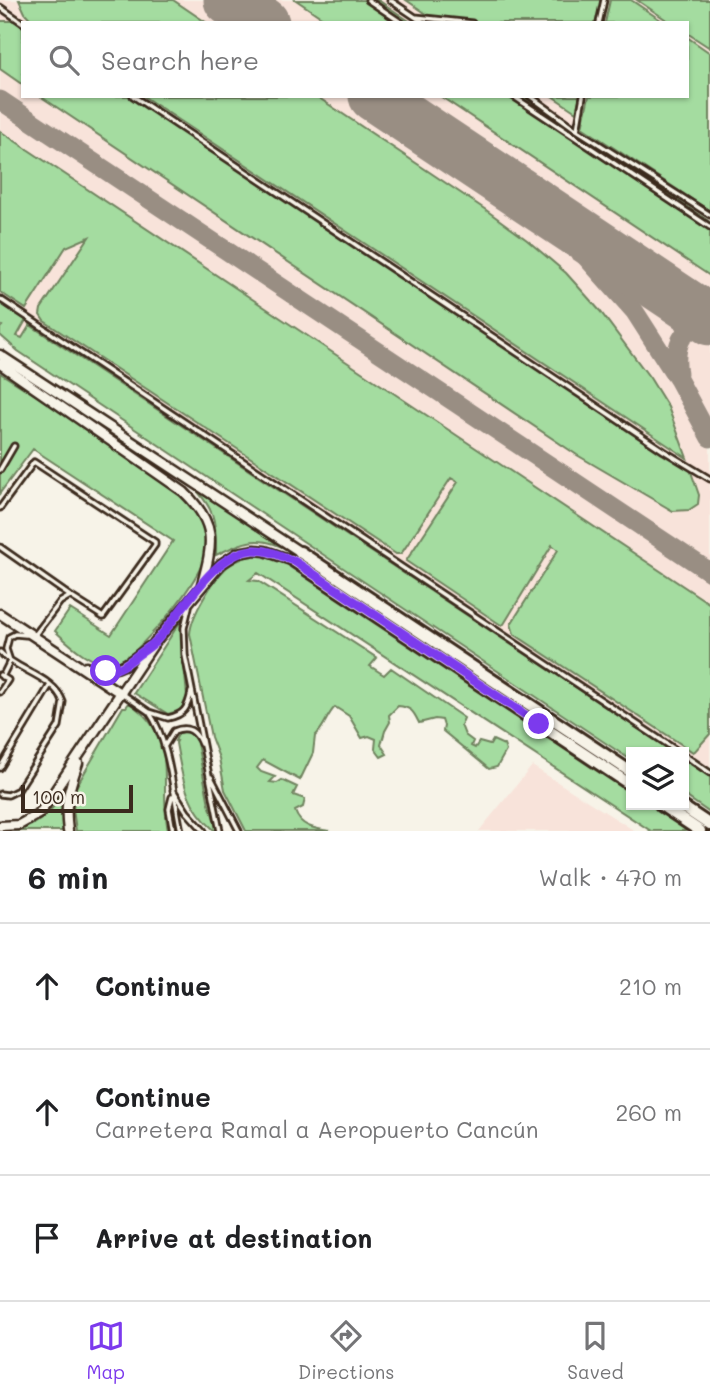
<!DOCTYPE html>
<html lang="en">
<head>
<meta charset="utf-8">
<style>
  :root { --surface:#fff; --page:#f6f6f6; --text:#202124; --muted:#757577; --line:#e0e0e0; --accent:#7c3aed }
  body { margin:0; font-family:Mali,sans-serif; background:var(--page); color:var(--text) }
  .controls { position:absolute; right:21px; bottom:21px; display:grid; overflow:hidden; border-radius:0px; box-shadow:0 2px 5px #0004 }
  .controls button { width:63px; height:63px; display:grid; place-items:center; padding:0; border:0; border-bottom:2px solid var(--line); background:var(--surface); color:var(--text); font:35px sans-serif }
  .scale { position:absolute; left:21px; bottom:18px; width:112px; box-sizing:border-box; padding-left:7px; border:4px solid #3b2a1e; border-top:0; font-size:19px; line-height:24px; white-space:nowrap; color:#3b2a1e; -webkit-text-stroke:5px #f7f3e8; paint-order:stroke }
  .stop { position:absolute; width:21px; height:21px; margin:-16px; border:5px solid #7c3aed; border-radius:50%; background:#fff }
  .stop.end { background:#7c3aed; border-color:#fff; box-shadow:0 2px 7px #0008 }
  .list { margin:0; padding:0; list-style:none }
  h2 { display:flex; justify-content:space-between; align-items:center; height:91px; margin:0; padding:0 28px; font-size:30px }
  h2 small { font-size:23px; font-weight:400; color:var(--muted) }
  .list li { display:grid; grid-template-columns:46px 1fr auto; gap:21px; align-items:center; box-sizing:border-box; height:126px; padding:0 28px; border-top:2px solid var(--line) }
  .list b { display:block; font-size:26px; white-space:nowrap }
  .list p { margin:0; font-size:23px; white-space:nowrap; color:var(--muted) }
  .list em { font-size:23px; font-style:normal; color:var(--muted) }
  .icon { flex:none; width:38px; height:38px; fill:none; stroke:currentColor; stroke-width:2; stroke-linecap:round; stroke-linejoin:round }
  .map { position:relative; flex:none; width:710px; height:831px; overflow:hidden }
  .search { position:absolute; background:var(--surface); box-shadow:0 2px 5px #0004; left:21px; right:21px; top:21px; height:77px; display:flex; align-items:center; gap:18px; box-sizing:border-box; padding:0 24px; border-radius:0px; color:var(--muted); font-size:26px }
  .sheet { height:469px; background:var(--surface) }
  nav { display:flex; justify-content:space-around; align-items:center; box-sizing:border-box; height:98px; border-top:2px solid var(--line); background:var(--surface); font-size:19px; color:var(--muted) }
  nav a { display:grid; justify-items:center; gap:4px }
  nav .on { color:var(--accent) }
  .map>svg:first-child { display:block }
  .built { fill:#f8e3da; fill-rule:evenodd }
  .green { fill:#a4dca0; stroke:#70835f; stroke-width:2 }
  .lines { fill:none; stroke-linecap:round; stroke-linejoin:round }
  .taxiway { stroke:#998e83; stroke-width:19 }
  .runway { stroke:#998e83; stroke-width:51 }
  .service-casing { stroke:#3b2a1e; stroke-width:9 }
  .minor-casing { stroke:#3b2a1e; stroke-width:13 }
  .secondary-casing { stroke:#3b2a1e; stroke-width:16 }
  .service { stroke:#f7f3e8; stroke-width:3.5 }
  .minor { stroke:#f7f3e8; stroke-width:8 }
  .secondary { stroke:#f7f3e8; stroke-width:10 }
  .route { stroke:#7c3aed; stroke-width:9 }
</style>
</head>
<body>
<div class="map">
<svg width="710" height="831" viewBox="0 0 710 831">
  <rect width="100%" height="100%" fill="#f7f3e8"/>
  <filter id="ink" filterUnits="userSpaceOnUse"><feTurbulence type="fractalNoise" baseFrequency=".0143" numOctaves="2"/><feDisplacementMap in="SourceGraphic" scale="14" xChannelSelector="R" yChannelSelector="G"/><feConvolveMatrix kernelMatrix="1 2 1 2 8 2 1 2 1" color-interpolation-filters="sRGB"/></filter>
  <g filter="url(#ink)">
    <path class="built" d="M0 0H710V802L684 785V752H635L0 331ZM23 23H687V96H23Z
      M532 766 635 831H479Z"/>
    <path class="green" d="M19 0H173L207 23H34L25 13Z
      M296 0H378L412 23H330Z
      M406 0H603L598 23H440Z
      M610 0H631L665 23H605Z
      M637 0H710V48L687 33V23H671Z
      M0 21H15L23 25V85L0 69Z
      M687 37 710 53V211L582 127 589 96H687Z
      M40 96H130L690 469 699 495 698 504 689 510 673 511 577 455Z
      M143 96H316L486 210 527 240 566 273 600 311 650 378 668 407 687 458Z
      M440 96H522L710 222V276Z
      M552 96H580L576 112Z
      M0 131 710 604V734L695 751 693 752 514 634 511 624 558 550 552 545 504 624 501 625 406 561 458 482 451 478 403 551 400 554H396L44 321 40 315 41 309 89 237 66 247 26 309 0 292Z
      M0 303 26 320 17 336 22 338 30 325 673 752H631V760L18 351 0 335V328L2 326 0 325Z
      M0 373 97 434 98 438 183 494 208 528C207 538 208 551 204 560 187 600 148 638 118 668 93 665 73 648 55 631L70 609 111 635 173 541 33 449 0 493Z
      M187 480 298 554C260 536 253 537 216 555 217 519 214 507 187 480Z
      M252 555 267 556 294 567 631 791V805H651L690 831H651L258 573 249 580 258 581 377 658 370 666 384 675 391 668 464 718 461 725 465 735 473 741 471 746 475 748 479 742 490 745 493 740 504 745 506 751 497 767 489 769 443 731 444 726 442 720 435 719 419 723C414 713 412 707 398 706L389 715 390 722 385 731 381 745 387 754 381 757 375 749 376 739 369 736 362 738 349 716 335 707C326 716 325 727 315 736L313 753 300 780 263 760 257 768 261 772 275 777 270 782 277 783 282 780 297 787 293 795 305 799 303 807 295 811C300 827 315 829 330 831H246L225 790 219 758 211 737 190 634C191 615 213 580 227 567 234 561 243 558 252 555Z
      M180 622 187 696 181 710 168 714 134 693Z
      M129 703C181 738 158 781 168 831H76L73 809 76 787 123 707H126Z
      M187 730 196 738 209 804 218 831H215C185 804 183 781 176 743L177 741H175L178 734Z
      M684 760 710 777V813L684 795Z
      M63 793 66 831H11C28 829 43 821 54 806 57 801 59 797 63 793Z"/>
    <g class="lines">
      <path class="taxiway" d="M0 100 710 572
        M544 210 635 312 678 379 710 438
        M678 374C674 350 679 323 710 325"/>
      <path class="runway" d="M229 0 264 23
        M374 96 710 320"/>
      <g class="service-casing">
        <path id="service" d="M368 0 402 23
          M390 0 424 23
          M0 7 23 23
          M415 17 472 23
          M599 23 604 0
          M133 96 664 451 710 479
          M513 96 710 227
          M530 96 577 130 710 215
          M577 130 583 96
          M0 299 679 752
          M0 470 14 446
          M0 508 34 462 155 542V545L103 617 70 596
          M0 547 70 596 60 602 34 636
          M189 607 184 628 185 655 220 831
          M0 652C17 671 54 676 63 702L59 726 18 790 8 795 0 794
          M2 677 10 661 6 649 9 637 15 634 26 635
          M0 692 8 680 0 675
          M123 694 149 712 168 718C184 715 188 708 191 692
          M149 712C170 742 173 794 181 831
          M164 747 174 731C188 725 196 731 201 744
          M684 755 710 773
          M0 768 50 685
          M211 777 239 831
          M173 790 187 812 204 831
          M172 797 169 809 173 831"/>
      </g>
      <g class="minor-casing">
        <path id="minor" d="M0 355 300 552
          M0 364 184 492C217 524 213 543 202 584
          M0 614 120 693
          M86 667C118 674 124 666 149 647
          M0 826 19 825 40 813 155 642 221 564 238 553 255 550 265 551 294 561
          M68 831C64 803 69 789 78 763"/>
      </g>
      <g class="secondary-casing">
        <path id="secondary" d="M300 552 631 772
          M294 561 631 785
          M661 805 700 831
          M680 805 710 825"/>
      </g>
      <use href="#service" class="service"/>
      <use href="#minor" class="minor"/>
      <use href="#secondary" class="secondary"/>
    </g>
  </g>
  <g class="lines" filter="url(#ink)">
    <path class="route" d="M106 671C120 670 128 663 139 654 145 650 151 646 156 641 182 614 212 553 253 550 267 549 281 556 294 561L539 724"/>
  </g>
</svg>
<div class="controls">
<button><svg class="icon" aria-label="layers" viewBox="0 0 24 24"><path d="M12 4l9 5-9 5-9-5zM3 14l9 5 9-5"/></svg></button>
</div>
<div class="scale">100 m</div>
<div class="stop" style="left:106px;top:671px"></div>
<div class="stop end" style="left:539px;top:724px"></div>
<div class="search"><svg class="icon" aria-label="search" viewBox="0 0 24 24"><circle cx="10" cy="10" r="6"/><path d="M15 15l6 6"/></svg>Search here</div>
</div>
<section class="sheet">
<h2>6 min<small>Walk · 470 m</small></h2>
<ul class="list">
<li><svg class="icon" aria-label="ahead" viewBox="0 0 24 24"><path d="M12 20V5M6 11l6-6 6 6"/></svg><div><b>Continue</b></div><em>210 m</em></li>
<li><svg class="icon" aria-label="ahead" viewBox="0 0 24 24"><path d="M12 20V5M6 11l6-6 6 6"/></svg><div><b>Continue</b><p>Carretera Ramal a Aeropuerto Cancún</p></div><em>260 m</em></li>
<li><svg class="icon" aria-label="arrive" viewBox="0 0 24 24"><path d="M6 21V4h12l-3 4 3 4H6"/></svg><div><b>Arrive at destination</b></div></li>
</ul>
</section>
<nav>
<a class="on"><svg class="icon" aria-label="map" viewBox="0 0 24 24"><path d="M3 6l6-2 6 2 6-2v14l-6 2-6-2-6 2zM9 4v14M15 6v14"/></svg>Map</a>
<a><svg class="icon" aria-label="directions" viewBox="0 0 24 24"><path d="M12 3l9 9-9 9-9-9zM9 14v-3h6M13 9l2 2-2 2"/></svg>Directions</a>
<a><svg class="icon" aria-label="saved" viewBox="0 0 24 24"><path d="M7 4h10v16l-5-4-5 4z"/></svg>Saved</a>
</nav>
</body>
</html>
